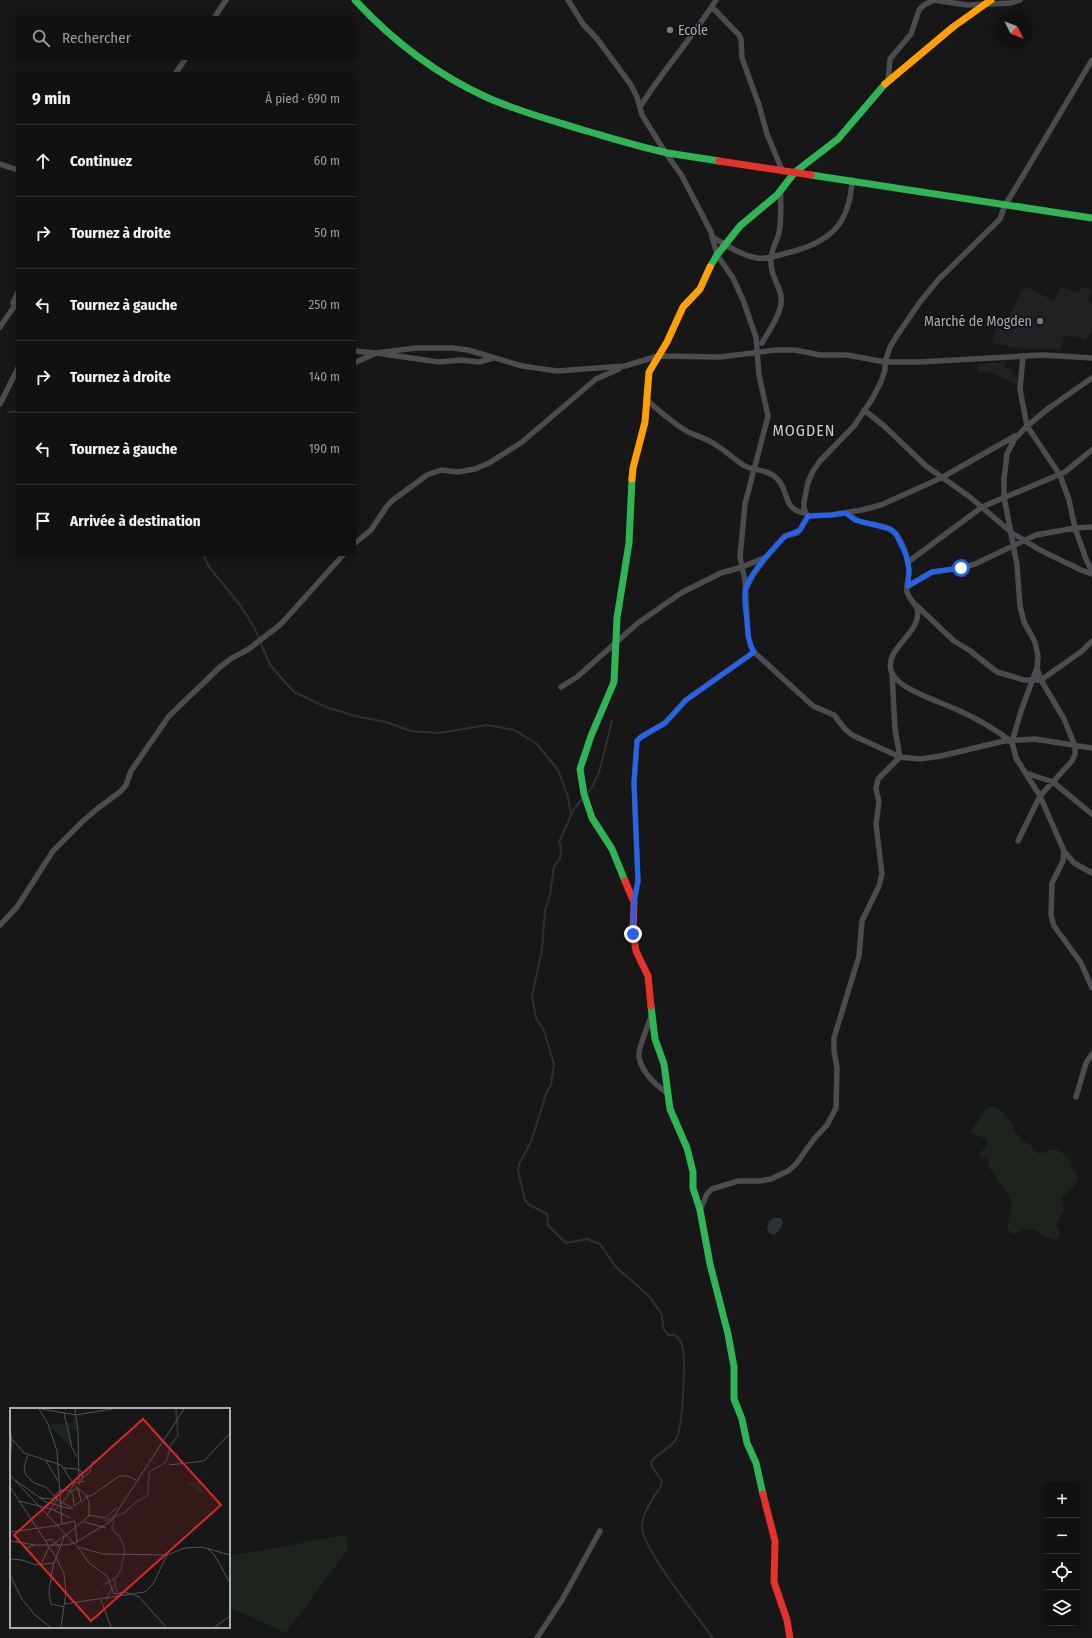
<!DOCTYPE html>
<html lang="fr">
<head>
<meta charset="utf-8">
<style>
  :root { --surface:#111; --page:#1a1a1a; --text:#f1f3f6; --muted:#9c9d9f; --line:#303131 }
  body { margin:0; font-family:"Fira Sans Condensed",sans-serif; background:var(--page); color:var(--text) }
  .controls { position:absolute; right:12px; bottom:12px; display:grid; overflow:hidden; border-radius:6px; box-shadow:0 2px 6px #0003 }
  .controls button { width:36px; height:36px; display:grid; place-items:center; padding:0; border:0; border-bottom:1px solid var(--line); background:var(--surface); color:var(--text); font:20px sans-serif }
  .compass { position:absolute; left:996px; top:12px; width:36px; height:36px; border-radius:50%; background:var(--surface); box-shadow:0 2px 6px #0003; rotate:132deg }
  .stop { position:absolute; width:12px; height:12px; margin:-9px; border:3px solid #2563eb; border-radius:50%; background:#fff }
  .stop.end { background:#2563eb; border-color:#fff; box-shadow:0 1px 4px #0008 }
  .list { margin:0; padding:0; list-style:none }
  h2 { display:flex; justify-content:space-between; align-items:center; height:52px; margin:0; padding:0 16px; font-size:17px }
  h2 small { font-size:13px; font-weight:400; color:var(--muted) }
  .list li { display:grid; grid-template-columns:26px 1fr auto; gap:12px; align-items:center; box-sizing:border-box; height:72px; padding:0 16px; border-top:1px solid var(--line) }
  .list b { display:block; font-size:15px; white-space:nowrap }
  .list em { font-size:13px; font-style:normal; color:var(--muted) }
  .icon { flex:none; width:22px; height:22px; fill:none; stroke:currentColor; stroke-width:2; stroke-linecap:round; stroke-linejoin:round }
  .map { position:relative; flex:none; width:1092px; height:1638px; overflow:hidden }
  .search { position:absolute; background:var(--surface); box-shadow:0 2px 6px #0003; left:16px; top:16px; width:340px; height:44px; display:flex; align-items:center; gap:10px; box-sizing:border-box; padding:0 14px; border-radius:6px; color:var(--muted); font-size:15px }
  .panel { position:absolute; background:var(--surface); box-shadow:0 2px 6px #0003; left:16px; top:72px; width:340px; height:484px; border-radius:6px }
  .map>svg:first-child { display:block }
  .built { fill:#212123 }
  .green { fill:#1d241e }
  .water { fill:#2a3239 }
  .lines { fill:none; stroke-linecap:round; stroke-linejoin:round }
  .stream { stroke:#2a3239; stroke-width:2 }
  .street { stroke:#4b4c50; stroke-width:5.5 }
  .fast { stroke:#30b455; stroke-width:7 }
  .slow { stroke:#ff9f0a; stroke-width:7 }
  .jam { stroke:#e5322d; stroke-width:7 }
  .route { stroke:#2563eb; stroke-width:5 }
  .poi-dot { fill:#757880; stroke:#111113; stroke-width:1.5 }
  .labels { text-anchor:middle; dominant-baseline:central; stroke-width:3; stroke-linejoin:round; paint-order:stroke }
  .poi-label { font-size:14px; fill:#a8adb8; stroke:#111113; text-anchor:start }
  .quarter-label { font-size:16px; letter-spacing:1px; fill:#c9ccd4; stroke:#111113 }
  .inset-river { fill:none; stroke:#2a3239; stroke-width:2 }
  .inset-road { fill:none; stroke:#515357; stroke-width:1 }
  .view { fill:#d62828; fill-opacity:0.15; stroke:#d62828; stroke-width:2 }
  .inset-edge { fill:none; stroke:#a8adb8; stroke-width:2 }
</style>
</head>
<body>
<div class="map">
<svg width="1092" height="1638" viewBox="0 0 1092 1638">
  <rect width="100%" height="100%" fill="#171717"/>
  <path class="built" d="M1027 287 1054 301 1060 287 1079 293 1081 287 1091 289 1088 301 1092 304V329L1086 340 1064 335 1061 349H1021L991 343 997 328 1003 330 1020 294Z
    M1002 361H1007L1005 367 1013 371 1012 375 1019 378 1016 385 993 373 978 372 979 364 994 362 1000 364Z"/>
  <path class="green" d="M989 1107C1009 1106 1012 1133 1024 1142 1026 1143 1028 1143 1030 1145 1033 1147 1036 1151 1039 1154 1061 1146 1057 1149 1073 1163L1070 1167 1079 1176 1074 1186 1062 1198 1064 1210 1056 1224 1060 1234 1059 1237 1056 1240C1036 1237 1037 1220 1016 1234L1011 1233 1007 1227 1012 1206 1007 1192 990 1169 987 1158 979 1155 988 1143 986 1139 972 1133V1130L983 1113Z
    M346 1535 348 1549 286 1633 229 1607V1556Z"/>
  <path class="water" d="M774 1218H781L783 1223 779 1231 774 1235 768 1232 767 1227 769 1221Z"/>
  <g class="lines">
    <path class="stream" d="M8 412 18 411
      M203 554 209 567 240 605 254 627 270 665 294 692 326 707 355 716 386 722 411 731 439 733 487 725 514 730 537 744 558 770 568 797 571 815
      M586 795C602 777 605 745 612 721
      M583 798 574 809 559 842 561 847 560 859 554 866 550 895 545 910 542 950 532 996 536 1018 544 1031 554 1064 551 1085 546 1094 531 1142 519 1164 518 1171 525 1200 528 1204 547 1214 548 1225C554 1231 560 1238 566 1243L587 1239 600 1244 616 1267 649 1296 662 1315 663 1328 668 1335H675C678 1338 681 1341 682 1345 686 1358 683 1428 676 1439 672 1447 658 1453 651 1462L652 1467 662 1481 661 1486C654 1497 642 1512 642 1527 643 1550 697 1616 713 1638"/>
    <path class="street" d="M568 0 583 24 598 40 631 85 637 97 642 115 665 152 682 176 711 232 717 255 733 278 743 300 756 337 759 375 768 416 745 504 740 557 745 581 748 635 751 647 754 652 813 706 834 715 845 729 852 735 900 757 920 759 941 756 1004 741 1035 739 1092 748
      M712 7 739 35 741 39 742 58 759 105 767 134 782 170
      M214 18 226 0
      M175 74 186 58
      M888 81 890 59 911 34 919 10 924 5 934 0 967 5 1011 3 1020 0
      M640 107C663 70 693 37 716 0
      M0 164 18 170
      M712 237C726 245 741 255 757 258 766 260 778 255 787 253 829 243 850 225 852 180
      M13 303 18 292
      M0 327 18 301
      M762 343C770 329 786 308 780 292 776 280 770 272 771 259 771 250 777 241 779 233 782 219 780 203 781 189
      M354 351 376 353 416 348H452L468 350 522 366 557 371 625 366 658 356 720 357 775 350H795L820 355H847L885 362H919L1043 355 1092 358
      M1023 356 1020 389 1027 426 1060 475 1069 500 1075 528 1086 559 1092 571
      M354 363 376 353 439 362 461 360 479 362 493 358
      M647 400C660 412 673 423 688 432 697 436 708 439 716 445 726 451 734 459 743 465 753 471 765 469 774 476 790 487 781 510 805 513
      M0 404 18 368
      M864 410 883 425 926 466 970 497 1012 533 1040 550 1081 570 1092 574
      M846 513C850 516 854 519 859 521 870 525 888 524 896 534 904 544 909 561 909 574 908 579 906 587 907 592 911 605 922 604 916 622 911 638 881 655 893 675 902 691 945 703 962 712 980 720 996 730 1012 742L1021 711 1037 668
      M808 516 804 509V502L808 482 813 471 820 461 854 426 872 399 881 382 885 370V362L890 347 896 337 920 302 938 280 1000 219 1005 205 1015 189 1092 60
      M354 544 371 530 387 506 393 500 427 475 441 470 458 472 475 469 489 463 522 442 596 379 619 369
      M908 562 982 507 1065 472 1092 450
      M908 586 932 572 961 568 975 564 1036 535 1075 528 1092 527
      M746 589 753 575 764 560 785 536 797 533 800 530 808 516 831 515 862 510 881 505 941 478 1015 436
      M916 605 954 641 969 650 997 672 1024 680H1041L1082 651 1092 641
      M561 687 577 677 638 623 681 593 721 573 742 567 764 558
      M1012 742 1016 758 1040 796 1064 851 1074 863 1092 873
      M1026 773 1053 782 1092 814
      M1018 841 1040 796 1072 761 1075 754V746L1064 719 1041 680 1037 668 1038 656 1035 642 1024 622 1020 606 1017 565 1004 497V479L1007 454 1014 440 1027 426 1049 408 1092 378
      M1064 851 1063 861 1052 883 1051 915 1054 926 1081 963 1092 988
      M634 902 638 881 634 783 637 741 641 737 665 723 686 700 754 652
      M0 925 17 907 53 851 82 822 97 809 121 791 126 785 131 771 169 716 220 667 232 658 249 649 281 624 344 554
      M651 1016C649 1024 637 1050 639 1057 642 1073 655 1084 667 1093
      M1076 1097 1086 1063 1092 1054
      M700 1210 707 1194 712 1189 738 1181H759L771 1179 788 1171 796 1164 814 1139 827 1125 836 1108 837 1068 834 1051V1038L859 956 862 921 879 886 882 874 876 824 879 802 876 789 878 779 900 757 895 729 892 674
      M537 1638 562 1600 600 1531"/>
    <path class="fast" d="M355 0C392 40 436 74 486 97 517 111 551 120 583 130 611 138 640 147 668 153 685 156 702 158 719 161
      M811 175 1092 218
      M710 267 717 255 740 226 777 195 795 172 838 139 885 84
      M625 881 612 849 592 818 584 794 580 769 591 736 614 682 617 618 629 543 632 479
      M651 1006 655 1039 664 1064 670 1109 687 1148 693 1172V1188L700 1210 710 1264 728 1334 734 1367V1399L742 1419 747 1443 756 1463 763 1494"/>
    <path class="slow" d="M885 84 953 27 991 0
      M632 479 633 468 645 422 649 372 667 342 683 307 700 289 710 267"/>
    <path class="jam" d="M719 161 811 175
      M625 881 634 902 633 934 636 951 648 976 651 1006
      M763 1494 775 1541 774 1582 787 1620 790 1638"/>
  </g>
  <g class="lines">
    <path class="route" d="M633 934 634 902 638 881 634 783 637 741 641 737 665 723 686 700 754 652C748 643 748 633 747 622 746 613 744 601 745 591 748 575 771 551 782 539L786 536 800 530 808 516 831 515 846 513 855 520 890 529 896 534 906 555 909 569 908 586 932 572 961 568"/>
  </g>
  <g class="poi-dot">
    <circle cx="670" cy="30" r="4"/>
    <circle cx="1040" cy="321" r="4"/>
  </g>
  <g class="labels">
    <g class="poi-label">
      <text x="678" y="30">Ecole</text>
      <text x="1032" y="321" text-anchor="end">Marché de Mogden</text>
    </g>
    <g class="quarter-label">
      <text x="804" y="430">MOGDEN</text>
    </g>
  </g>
  <g transform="translate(10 1408)">
    <rect width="220" height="220" fill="#171717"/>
    <path d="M66 9 68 22H60L62 40 39 17 63 14ZM190 74 193 86 178 77 179 75Z" fill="#1d241e"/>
    <path class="inset-river" d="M104 111 102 121 110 129 115 141 111 162 104 172 107 184M95 113 114 105 126 94 138 87 139 64 156 54 161 37 168 27 166 1M93 177 105 170M96 192 103 178"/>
    <path class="inset-road" d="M29 1 38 16 47 43 52 116M31 1 66 7 102 1M65 1 68 23 69 77M54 5 62 40 67 49M0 17 2 34 0 52M2 31 14 45 51 57 66 79 76 87 79 94V108L54 129 43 158 39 184 41 196 54 199M18 46 14 59 16 67 24 75 36 79 49 93 63 100M36 53 48 73M159 57 194 53 220 25M54 60 67 61 71 63 73 69M0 67 71 143 79 155 97 168 104 186 115 184 129 189 156 219M5 72 36 94 61 101M70 74 73 69 79 65 83 54 91 50M0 79 46 149 54 166 56 184 51 219M61 84 68 80 71 93 64 98M30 90 42 91 50 82H59L63 87 64 98M9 93 45 102 57 89 64 75 75 73M71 95 77 88H81L109 68H118L126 72M43 102 61 110M37 107 47 91M79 107 95 110 107 99M65 114 67 134M74 114 96 120M0 124 44 118 65 113M0 133 25 137H57L65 135 101 113 174 1M6 133H9L16 140 25 137M35 133 42 131 49 139M41 138 54 128M68 139 93 146 157 147M198 141 205 148 220 175M0 151 12 152 26 157 44 155M31 156 39 139M0 167 12 191 25 207 40 219M91 192 101 219M54 196 135 184 143 176 157 147 175 140 192 139 220 147M205 219 220 208"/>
    <path class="view" d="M133 11 211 97 81 213 4 127Z"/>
    <rect width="220" height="220" class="inset-edge"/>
  </g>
</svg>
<div class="controls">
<button>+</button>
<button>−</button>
<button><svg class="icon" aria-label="locate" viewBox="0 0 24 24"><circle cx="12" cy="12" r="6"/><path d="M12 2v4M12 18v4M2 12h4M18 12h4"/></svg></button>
<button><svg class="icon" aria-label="layers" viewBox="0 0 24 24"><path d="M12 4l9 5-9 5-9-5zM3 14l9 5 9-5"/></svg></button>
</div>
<svg class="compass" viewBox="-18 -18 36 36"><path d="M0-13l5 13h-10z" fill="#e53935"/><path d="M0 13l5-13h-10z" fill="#9c9d9f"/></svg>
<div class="stop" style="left:961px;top:568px"></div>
<div class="stop end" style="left:633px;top:934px"></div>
<div class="search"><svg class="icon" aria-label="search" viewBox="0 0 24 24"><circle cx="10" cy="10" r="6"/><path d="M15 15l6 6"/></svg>Rechercher</div>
<section class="panel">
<h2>9 min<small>À pied · 690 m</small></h2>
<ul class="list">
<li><svg class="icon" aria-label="ahead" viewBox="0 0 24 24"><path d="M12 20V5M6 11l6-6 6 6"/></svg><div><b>Continuez</b></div><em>60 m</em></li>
<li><svg class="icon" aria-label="right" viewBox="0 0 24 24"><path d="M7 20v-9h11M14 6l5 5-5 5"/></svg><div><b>Tournez à droite</b></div><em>50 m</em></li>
<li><svg class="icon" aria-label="left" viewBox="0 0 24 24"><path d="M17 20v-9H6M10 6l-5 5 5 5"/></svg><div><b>Tournez à gauche</b></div><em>250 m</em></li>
<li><svg class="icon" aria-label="right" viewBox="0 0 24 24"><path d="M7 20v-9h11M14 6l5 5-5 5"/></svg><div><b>Tournez à droite</b></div><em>140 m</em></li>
<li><svg class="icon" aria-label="left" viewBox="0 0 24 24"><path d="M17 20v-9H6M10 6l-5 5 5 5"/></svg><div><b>Tournez à gauche</b></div><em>190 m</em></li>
<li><svg class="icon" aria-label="arrive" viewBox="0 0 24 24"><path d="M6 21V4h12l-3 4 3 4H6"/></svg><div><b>Arrivée à destination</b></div></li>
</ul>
</section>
</div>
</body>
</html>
